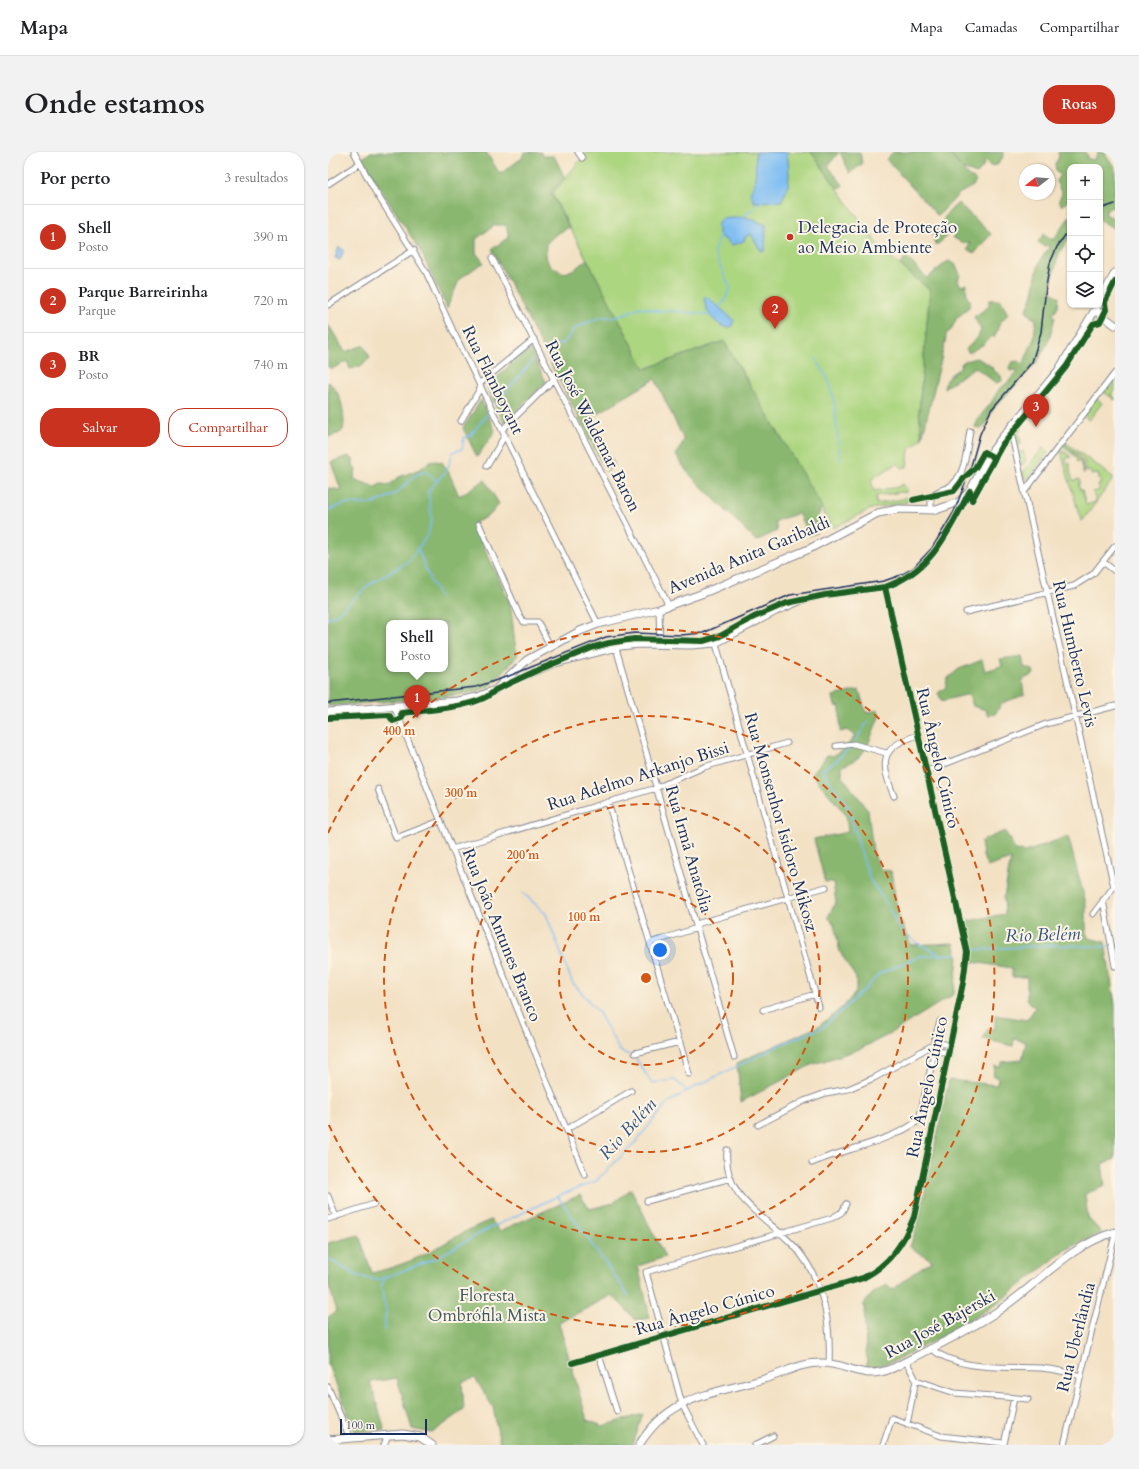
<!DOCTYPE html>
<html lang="pt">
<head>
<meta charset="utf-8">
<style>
  :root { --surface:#fff; --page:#f2f2f2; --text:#202124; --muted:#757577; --line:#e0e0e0; --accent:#c8321e }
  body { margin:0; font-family:Cardo,serif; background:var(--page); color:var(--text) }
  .controls { position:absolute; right:12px; top:12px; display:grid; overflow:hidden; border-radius:8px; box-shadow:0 1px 3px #0004 }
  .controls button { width:36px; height:36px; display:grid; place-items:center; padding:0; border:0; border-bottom:1px solid var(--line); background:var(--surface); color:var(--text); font:20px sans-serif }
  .compass { position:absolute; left:691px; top:12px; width:36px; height:36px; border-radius:50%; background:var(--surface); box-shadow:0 1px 3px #0004; rotate:253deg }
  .scale { position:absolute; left:12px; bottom:10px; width:87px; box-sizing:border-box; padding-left:4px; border:2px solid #1b2f5e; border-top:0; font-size:11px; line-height:14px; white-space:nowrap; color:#1b2f5e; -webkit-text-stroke:3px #fcf5e5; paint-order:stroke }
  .you { position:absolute; left:332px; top:798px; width:14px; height:14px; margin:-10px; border:3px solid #fff; border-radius:50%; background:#1a73e8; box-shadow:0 0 0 6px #1a73e833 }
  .badge { display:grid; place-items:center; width:26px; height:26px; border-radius:50%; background:var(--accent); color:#fff; font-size:13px; font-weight:700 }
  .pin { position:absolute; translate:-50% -33px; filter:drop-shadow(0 1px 2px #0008) }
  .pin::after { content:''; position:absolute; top:21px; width:14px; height:12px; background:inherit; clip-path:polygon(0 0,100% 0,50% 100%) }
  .popup { position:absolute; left:58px; top:468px; width:62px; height:52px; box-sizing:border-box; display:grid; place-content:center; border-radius:8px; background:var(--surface); filter:drop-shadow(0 1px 3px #0005); font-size:13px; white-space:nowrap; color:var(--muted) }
  .popup b { font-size:15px; color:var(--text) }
  .popup::after { content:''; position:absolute; left:50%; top:100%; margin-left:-8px; border:8px solid transparent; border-top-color:var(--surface) }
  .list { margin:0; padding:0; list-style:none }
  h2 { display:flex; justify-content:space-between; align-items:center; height:52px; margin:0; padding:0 16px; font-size:17px }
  h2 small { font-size:13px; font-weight:400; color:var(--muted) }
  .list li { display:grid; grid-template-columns:26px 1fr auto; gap:12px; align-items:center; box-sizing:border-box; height:64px; padding:0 16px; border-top:1px solid var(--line) }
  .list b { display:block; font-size:15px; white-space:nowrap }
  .list p { margin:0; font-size:13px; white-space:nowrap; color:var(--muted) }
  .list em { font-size:13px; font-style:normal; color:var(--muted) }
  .actions { display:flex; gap:8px; padding:12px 16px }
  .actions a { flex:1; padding:9px 0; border:1px solid var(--accent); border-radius:16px; text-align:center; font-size:14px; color:var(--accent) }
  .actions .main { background:var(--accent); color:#fff }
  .icon { flex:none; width:22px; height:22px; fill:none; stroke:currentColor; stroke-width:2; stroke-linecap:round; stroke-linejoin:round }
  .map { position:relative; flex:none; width:787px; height:1293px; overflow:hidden; border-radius:16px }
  header { display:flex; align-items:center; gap:24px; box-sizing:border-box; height:56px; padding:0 20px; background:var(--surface); border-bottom:1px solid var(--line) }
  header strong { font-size:19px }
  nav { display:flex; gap:22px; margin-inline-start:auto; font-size:14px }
  .intro { display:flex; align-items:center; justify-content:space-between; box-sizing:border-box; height:96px; padding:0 24px }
  h1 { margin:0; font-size:28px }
  .button { padding:10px 18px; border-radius:16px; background:var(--accent); color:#fff; font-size:14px; font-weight:700 }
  main { display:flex; gap:24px; padding:0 24px }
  aside { flex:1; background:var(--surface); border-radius:16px; box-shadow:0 1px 3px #0004 }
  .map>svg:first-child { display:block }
  .green { fill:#add681; stroke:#648270 }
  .forest { fill:#8ab76f; stroke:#527366; fill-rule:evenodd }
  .water { fill:#7fbef3; stroke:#4d76a8 }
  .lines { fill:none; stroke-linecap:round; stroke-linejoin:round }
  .stream { stroke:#7fbef3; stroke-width:1.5 }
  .street-casing { stroke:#878891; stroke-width:7 }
  .secondary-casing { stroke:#878891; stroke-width:9 }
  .street { stroke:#fff; stroke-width:5 }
  .secondary { stroke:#fff; stroke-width:7 }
  .rail { stroke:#1b2f5e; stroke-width:1.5 }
  .cycleway-casing { stroke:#fcf5e5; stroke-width:8 }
  .cycleway { stroke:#1b5e20; stroke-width:6 }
  .ring { fill:none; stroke:#d45514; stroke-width:2; stroke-dasharray:7 5 }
  .poi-dot { fill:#c8321e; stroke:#fcf5e5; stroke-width:1.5 }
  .labels { text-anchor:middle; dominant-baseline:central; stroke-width:4; stroke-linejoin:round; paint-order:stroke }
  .poi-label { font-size:17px; fill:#1b2f5e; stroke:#fcf5e5; text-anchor:start }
  .street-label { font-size:17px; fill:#1b2f5e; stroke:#fcf5e5 }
  .park-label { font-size:17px; fill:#405967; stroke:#fcf5e5 }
  .water-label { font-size:18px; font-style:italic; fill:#345383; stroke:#fcf5e5 }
  .centre { fill:#d45514; stroke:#fcf5e5; stroke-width:2 }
  .ring-label { font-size:12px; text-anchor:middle; font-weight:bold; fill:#d45514; stroke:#fcf5e5; stroke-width:4; stroke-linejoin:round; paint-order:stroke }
</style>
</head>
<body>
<header>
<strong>Mapa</strong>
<nav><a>Mapa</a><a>Camadas</a><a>Compartilhar</a></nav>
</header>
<div class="intro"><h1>Onde estamos</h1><a class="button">Rotas</a></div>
<main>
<aside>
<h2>Por perto<small>3 resultados</small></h2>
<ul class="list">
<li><span class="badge">1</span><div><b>Shell</b><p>Posto</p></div><em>390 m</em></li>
<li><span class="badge">2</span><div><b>Parque Barreirinha</b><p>Parque</p></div><em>720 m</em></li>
<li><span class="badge">3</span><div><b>BR</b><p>Posto</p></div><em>740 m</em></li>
</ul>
<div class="actions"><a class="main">Salvar</a><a>Compartilhar</a></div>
</aside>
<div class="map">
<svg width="787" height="1293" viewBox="0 0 787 1293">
  <rect width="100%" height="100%" fill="#fcf5e5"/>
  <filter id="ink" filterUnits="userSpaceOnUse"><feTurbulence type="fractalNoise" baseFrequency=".025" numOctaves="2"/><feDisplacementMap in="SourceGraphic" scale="8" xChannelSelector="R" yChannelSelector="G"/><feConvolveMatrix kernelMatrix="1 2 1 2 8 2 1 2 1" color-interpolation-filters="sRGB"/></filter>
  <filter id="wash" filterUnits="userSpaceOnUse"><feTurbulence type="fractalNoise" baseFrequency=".012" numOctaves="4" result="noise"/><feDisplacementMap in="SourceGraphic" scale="16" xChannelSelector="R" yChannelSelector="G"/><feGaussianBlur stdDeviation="0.9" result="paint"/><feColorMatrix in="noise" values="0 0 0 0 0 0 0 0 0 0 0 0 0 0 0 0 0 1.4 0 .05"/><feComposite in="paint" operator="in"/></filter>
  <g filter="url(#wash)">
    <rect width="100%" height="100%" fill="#f3e1c4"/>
    <path class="green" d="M259 0H483L553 97 602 138 591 259 594 286 581 298 579 315 574 316 569 311 543 328 546 339 570 335 575 332 579 337 577 341 573 340 548 344V352L574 347 577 345 580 347 579 350 543 357 505 376 396 189 317 217 224 42Z
      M787 222V237L783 243 787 246V248L776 240Z
      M719 244 723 260 714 262 712 252Z
      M768 246 774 251 761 268 756 264Z
      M691 275 693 278 690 280 693 292 689 296 686 283Z
      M737 290 786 326 755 368 753 369 732 297 743 305 738 307 739 312 742 311V319L745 329 751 327 752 331 750 332 752 338H754L758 353 768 350 765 340 772 338 770 333 773 332 770 322 763 323 764 319 759 320 755 307 736 292Z
      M736 292 753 308 757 321H755L752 309 749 310 748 305 734 294Z
      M715 296 720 300 700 327 697 328 695 323V320Z
      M695 299 698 309 693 314 690 301Z"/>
    <path class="forest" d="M43 0H158L172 22 194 6 196 0H213L215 4H226L237 26 223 41 241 75 227 83 218 92C217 111 220 114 237 121L247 117 259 107 317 217 396 189 494 355 488 369V381L481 384 470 361C463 365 455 365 447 370L449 379 428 389 360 321 348 303 356 288 327 227 262 266 287 313 278 319 164 97 181 85 178 73H167L148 87V101L156 111C146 115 142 121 132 126L119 156 92 98 33 7Z
      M483 0H511L500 14 515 33 510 37Z
      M512 0H532L534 12 522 21Z
      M565 0H620L632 14 621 0H675V5L669 13 662 14 657 9 655 15 649 22 634 17 642 26H645L648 29 645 34 632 41 610 64 558 7Z
      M730 0H757L760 3 758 6 766 8 770 0H777L780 7 787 15V57L784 55 779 57 777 62 787 67V77L772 68V15H742V45L736 53H733L731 48 734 42 728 29 732 23 728 20 727 12 731 5Z
      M630 51 663 82 647 101 639 98 642 91H635L624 85 626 83 623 77 615 74C613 65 624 57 630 51Z
      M742 64V84L731 101 724 128 723 140 731 145 730 154 725 163 727 165 721 188 710 209 666 256 656 275 652 276 647 275 650 267 663 251 672 236 678 232 692 217 682 219 681 215 684 210 690 209 695 213 706 186 708 167 703 165 698 158C707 145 706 127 711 112 713 105 719 100 722 93L716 94 710 90 716 82 725 88Z
      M610 74 618 80 617 86 610 92H607L605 84 606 77Z
      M578 105 599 126 620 109 627 112 632 122 630 129 633 134 638 132 639 145 643 149 641 155 628 167 623 178 618 182C618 192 614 198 613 208L594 286 591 259 602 138 572 113Z
      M662 148H672L680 162 672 171 666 186 664 184 656 192 641 201 638 197 650 185 653 178 646 165 660 155Z
      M0 172 17 200 36 193 42 206 31 215 22 217 19 209 4 217 0 215Z
      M201 195 218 230 176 271 159 235Z
      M648 206C653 208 660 212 664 215L665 218 673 224 674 229 668 231 647 215 616 236C617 226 623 222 631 217L634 210Z
      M0 230C13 238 18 264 15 278L12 281 0 285Z
      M153 248 167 279 149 305 135 276Z
      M20 304 25 307V314L28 318 26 327 47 335 53 332 61 333 71 325 92 317 99 311 106 309 114 310 121 321 131 344 157 328 171 352 163 362 145 372 181 448C186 466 184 485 190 503L163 534 148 540 104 546 0 554V336L13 338 3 310ZM61 471H117V517H61Z
      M694 504 696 515 705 518 706 522 694 528 696 543 674 551 667 562 659 563 658 558 645 554 641 542 614 549 610 541 618 535 619 527 631 517 654 508 657 519 674 514 672 507Z
      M531 538 538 561 550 558 552 563C541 586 541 606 514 614V624L540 658 545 700 553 718 563 719 570 762 583 793 626 791 630 805 626 842 558 884 532 897 483 913 413 950 409 911 491 874 515 855 528 840V826L512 800 506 772 500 765 508 750 505 730H497L486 687 520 680 518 663 484 622 499 603 505 604 519 594 527 584 519 578 512 580V555L507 554 505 544Z
      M677 679 687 698 698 700 740 684 758 752V776L760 786 777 790 787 853V1007L774 1012 777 1034 757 1042 760 1066 774 1081 737 1098 670 1151 624 1179 569 1208 539 1217 536 1152 544 1142 559 1133 564 1138C578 1128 589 1116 605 1109L582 1095 591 1067 621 928 668 933 671 926 665 923 667 914 672 915 674 910 694 908 698 890 686 887 685 894 655 887 660 877H667V863L699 868 707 856 699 847V825H684V816L645 810 640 769 677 762 676 745 683 707 659 715 655 704 653 689Z
      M303 1037 337 1105 310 1114 322 1166 308 1168 284 1143 231 1171 259 1268 275 1274 315 1262 305 1293H172L165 1255 147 1226 134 1230 136 1258 104 1281 84 1277 69 1226 42 1230 57 1278 27 1279 0 1213V1165L9 1159 0 1131V1091L31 1083 44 1121C64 1116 85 1109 103 1099 123 1088 141 1076 163 1068L172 1079 252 1043 262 1057 285 1051Z"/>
    <path class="water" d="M428 0H459C461 18 464 33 453 49L426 50 422 40C431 27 426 14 428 0Z
      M418 65 438 73 437 99H433L423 82 417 85 416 89 404 93 391 83 389 73 393 67Z
      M11 95 16 98 12 108 7 106Z
      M376 145H379L406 168 404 174 399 176C385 171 377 159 376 145Z"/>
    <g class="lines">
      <path class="stream" d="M414 66 434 49
        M391 155 396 150 402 136 386 100 392 82
        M218 196 236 191 247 176 273 165H289L312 155 329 159H350L382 163
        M488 206 501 229 506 248 512 308
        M167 253 205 208
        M0 358 16 352H45L67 342 88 323 97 319 109 329
        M90 397 102 428 112 446
        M0 466 9 462 42 432 81 409 100 382 104 368 100 339 119 318 125 300 134 297 136 286 143 283 160 261
        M527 589 541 568
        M521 596 507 610 494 618 521 656 531 694 543 730 554 744 572 777 589 791 614 803
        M195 741 218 762 244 830 271 861 292 899 301 903
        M644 798 724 793 782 795
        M308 907 324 931 347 928 359 939
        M230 1045 301 1144
        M0 1107 30 1124 50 1128 108 1106 154 1080 230 1044 268 1029 307 991 338 952 359 939 454 892 495 875 534 840 551 822 593 804 630 802
        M56 1178 58 1159 53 1135 57 1125"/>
    </g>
  </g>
  <g filter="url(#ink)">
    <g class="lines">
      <g class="street-casing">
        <path id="street" d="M26 0 47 39 98 120 125 179 270 472
          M250 0 254 6
          M0 32 32 11
          M164 106 341 454
          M0 153 86 98
          M151 232 206 187
          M133 269 153 235
          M682 276 786 735
          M174 278 226 227
          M159 314 177 283
          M696 340 787 221
          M603 358V347L606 342C612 337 620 337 625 332 638 320 639 294 642 279
          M151 372 192 465 196 470H210L222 494
          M775 410 787 419
          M331 457 332 493
          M638 460 746 434 765 422 787 394
          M388 492 491 855
          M288 496 406 905
          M172 535 227 512 292 495 312 493 363 494 388 492 448 460 476 448 497 443 557 435C603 419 618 383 640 343
          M66 554 257 1023
          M508 594 526 592 558 601
          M599 619 718 572 787 554
          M50 637 68 686 112 669
          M566 644C552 611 551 594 591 583
          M280 650 361 922
          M124 697 328 636 376 615 459 591
          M775 748 787 814
          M765 762 787 733
          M368 772 498 735
          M322 791 369 776
          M435 858 487 842
          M605 893 610 899 621 901
          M307 901 352 890
          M430 973 476 949 498 941 520 937 546 926 605 893 611 891 622 893
          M239 977 303 939
          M399 998C394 1051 445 1066 472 1101 496 1132 503 1173 501 1211
          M484 1011C514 998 567 988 591 968L605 906V893L612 869
          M0 1044 8 1065
          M319 1049 403 1026
          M0 1067 46 1052
          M602 1196C632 1220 678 1214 713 1216 727 1217 740 1221 753 1224
          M271 1203 289 1260
          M578 1209 588 1228 579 1272
          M244 1211 535 1126C561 1113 575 1092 586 1065L635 831 639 800 557 435
          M588 1228 627 1241 700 1247
          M0 1235 22 1286
          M676 1292 686 1246
          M56 1293 60 1283
          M375 1293 354 1252 318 1120 504 1066 514 1060 518 1052
          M427 1293 445 1284
          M555 1293 564 1266 613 1284 676 1291
          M736 1293 787 1083"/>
      </g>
      <g class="secondary-casing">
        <path id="secondary" d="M772 149 787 121
          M767 158 787 173
          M0 560 129 549 150 545 167 538 199 508 252 479 270 472 331 457 373 442 481 397 550 361 571 357 608 358 631 350 642 339 662 302 673 287 730 219 770 153
          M0 1288 75 1282 92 1285 104 1293
          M311 1293C343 1242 384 1243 436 1227 454 1222 472 1211 491 1211 521 1210 531 1230 565 1216 600 1198 637 1181 670 1159 711 1132 738 1095 787 1080"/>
      </g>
      <use href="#street" class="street"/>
      <use href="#secondary" class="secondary"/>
      <path class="rail" d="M772 57 787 52
        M0 551 148 535 181 524 278 485 307 481 353 483 375 481 462 443 556 429 573 423 585 416 604 396 626 360 641 321 652 282 663 258 704 210 713 180 718 135 722 111 729 95 742 76"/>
      <g class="cycleway-casing">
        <path id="cycleway" d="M585 348 626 339 637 325 647 316 656 300 665 305
          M644 348 674 293 738 215 765 172 772 170 778 158 777 150 787 130
          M0 566 61 563 65 569 74 566 73 561C96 558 153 556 167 538L210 518 266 495 281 491 306 487 375 489 392 484 426 465 459 451 497 443 557 435C604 419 620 380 642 339
          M244 1211 535 1126C561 1113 575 1092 586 1065L635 831 639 800 557 435"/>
      </g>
      <use href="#cycleway" class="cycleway"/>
    </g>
  </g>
  <g class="ring">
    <circle cx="318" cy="826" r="87"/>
    <circle cx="318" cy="826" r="174"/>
    <circle cx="318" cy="826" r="262"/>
    <path d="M0 681A349 349 0 1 1 0 971"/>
  </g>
  <circle class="poi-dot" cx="462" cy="85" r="4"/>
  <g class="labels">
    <g class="poi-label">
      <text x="470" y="75">Delegacia de Proteção<tspan x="470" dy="20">ao Meio Ambiente</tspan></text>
    </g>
    <g class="street-label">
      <text transform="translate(165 228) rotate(64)">Rua Flamboyant</text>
      <text transform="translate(265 274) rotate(63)">Rua José Waldemar Baron</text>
      <text transform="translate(421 403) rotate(-23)">Avenida Anita Garibaldi</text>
      <text transform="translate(747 502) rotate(77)">Rua Humberto Levis</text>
      <text transform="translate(610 606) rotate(77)">Rua Ângelo Cúnico</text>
      <text transform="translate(310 624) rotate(-18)">Rua Adelmo Arkanjo Bissi</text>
      <text transform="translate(453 670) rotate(74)">Rua Monsenhor Isidoro Mikosz</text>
      <text transform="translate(361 697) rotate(74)">Rua Irmã Anatólia</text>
      <text transform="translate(174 783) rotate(68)">Rua João Antunes Branco</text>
      <text transform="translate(599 935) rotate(-78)">Rua Ângelo Cúnico</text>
      <text transform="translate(377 1158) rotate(-16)">Rua Ângelo Cúnico</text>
      <text transform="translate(612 1172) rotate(-29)">Rua José Bajerski</text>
      <text transform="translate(748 1185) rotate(-76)">Rua Uberlândia</text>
    </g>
    <g class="park-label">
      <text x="159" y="1143">Floresta<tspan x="159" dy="20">Ombrófila Mista</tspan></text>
    </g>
    <g class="water-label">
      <text transform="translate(715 783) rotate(-2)">Rio Belém</text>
      <text transform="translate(300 977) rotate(-48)">Rio Belém</text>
    </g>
  </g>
  <circle cx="318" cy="826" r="6" class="centre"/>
  <g class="ring-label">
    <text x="71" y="583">400 m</text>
    <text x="133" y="645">300 m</text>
    <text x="195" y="707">200 m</text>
    <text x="256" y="769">100 m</text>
  </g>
</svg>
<div class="controls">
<button>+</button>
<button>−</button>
<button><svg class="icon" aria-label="locate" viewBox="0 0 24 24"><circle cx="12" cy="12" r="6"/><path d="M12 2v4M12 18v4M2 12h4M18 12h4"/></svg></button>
<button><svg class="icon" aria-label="layers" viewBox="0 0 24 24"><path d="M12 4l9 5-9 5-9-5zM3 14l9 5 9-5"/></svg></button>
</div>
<svg class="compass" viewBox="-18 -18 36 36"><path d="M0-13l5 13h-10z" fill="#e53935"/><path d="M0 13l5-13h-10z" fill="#757577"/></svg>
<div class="scale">100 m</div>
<div class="you"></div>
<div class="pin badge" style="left:89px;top:566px">1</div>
<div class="popup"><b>Shell</b>Posto</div>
<div class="pin badge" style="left:447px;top:177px">2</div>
<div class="pin badge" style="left:708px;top:275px">3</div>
</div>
</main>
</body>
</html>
